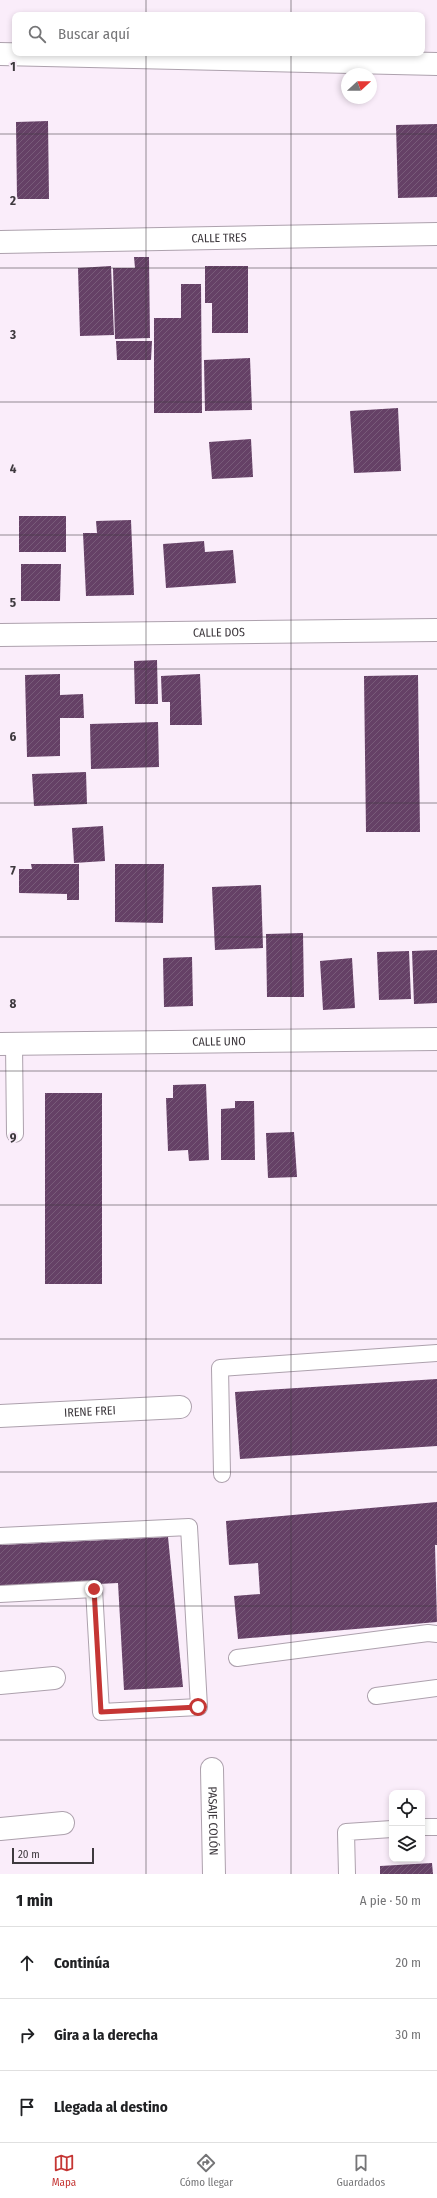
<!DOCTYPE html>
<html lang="es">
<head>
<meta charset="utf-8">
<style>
  :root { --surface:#fff; --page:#f6f6f6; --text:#202124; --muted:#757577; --line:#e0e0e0; --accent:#c53634 }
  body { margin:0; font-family:"Fira Sans Condensed",sans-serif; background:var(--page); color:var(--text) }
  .controls { position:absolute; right:12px; bottom:12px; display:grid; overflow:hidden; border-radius:8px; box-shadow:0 2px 6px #0003 }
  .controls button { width:36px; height:36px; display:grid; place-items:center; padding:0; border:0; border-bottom:1px solid var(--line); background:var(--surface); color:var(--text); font:20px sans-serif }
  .compass { position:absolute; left:341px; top:68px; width:36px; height:36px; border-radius:50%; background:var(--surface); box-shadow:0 2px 6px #0003; rotate:69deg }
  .scale { position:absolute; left:12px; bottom:10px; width:82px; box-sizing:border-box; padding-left:4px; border:2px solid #3e393e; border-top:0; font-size:11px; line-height:14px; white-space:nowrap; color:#3e393e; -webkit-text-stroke:3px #faedfa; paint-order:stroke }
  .stop { position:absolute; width:12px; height:12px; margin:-9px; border:3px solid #c53634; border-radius:50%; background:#fff }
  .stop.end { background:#c53634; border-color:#fff; box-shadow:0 1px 4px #0008 }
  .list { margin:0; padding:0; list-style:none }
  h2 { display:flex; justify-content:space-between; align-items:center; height:52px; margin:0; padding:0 16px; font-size:17px }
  h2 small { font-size:13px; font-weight:400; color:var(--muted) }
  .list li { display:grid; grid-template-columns:26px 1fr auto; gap:12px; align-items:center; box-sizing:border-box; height:72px; padding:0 16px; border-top:1px solid var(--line) }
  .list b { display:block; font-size:15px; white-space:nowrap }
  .list em { font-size:13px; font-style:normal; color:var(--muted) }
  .icon { flex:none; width:22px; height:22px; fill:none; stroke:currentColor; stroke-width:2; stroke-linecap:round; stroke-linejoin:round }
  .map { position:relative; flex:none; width:437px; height:1874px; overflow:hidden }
  .search { position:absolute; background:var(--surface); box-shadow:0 2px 6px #0003; left:12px; right:12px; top:12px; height:44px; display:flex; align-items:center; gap:10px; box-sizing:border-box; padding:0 14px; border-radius:8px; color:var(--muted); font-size:15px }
  .sheet { height:268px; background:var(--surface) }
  nav { display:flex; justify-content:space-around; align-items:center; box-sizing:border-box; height:56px; border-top:1px solid var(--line); background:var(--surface); font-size:11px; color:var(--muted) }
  nav a { display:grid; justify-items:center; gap:2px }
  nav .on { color:var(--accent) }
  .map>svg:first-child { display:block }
  .building { fill:url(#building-hatch) }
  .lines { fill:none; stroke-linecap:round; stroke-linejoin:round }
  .service-casing { stroke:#ada1ad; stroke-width:18 }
  .minor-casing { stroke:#ada1ad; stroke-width:24 }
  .secondary-casing { stroke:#ada1ad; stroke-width:24 }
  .service { stroke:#fff; stroke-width:16 }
  .minor { stroke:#fff; stroke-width:22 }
  .secondary { stroke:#fff; stroke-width:22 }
  .route { stroke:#c53634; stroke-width:5 }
  .grid { fill:none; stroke:#3e393e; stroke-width:1; stroke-opacity:0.55 }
  .labels { text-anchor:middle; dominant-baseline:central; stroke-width:4; stroke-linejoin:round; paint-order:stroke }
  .street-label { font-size:12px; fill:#3e393e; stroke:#faedfa }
  .grid-label { font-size:13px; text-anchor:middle; font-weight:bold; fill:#3e393e; stroke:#faedfa; stroke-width:4; stroke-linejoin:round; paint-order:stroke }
</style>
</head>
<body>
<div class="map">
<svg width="437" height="1874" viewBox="0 0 437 1874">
  <defs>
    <pattern id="building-hatch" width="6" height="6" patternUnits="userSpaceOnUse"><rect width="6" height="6" fill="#654166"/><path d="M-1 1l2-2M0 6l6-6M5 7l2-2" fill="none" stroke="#785b79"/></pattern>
  </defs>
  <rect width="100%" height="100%" fill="#faedfa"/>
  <path class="building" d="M48 121 49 199H17L16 122Z
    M437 124V197L398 198 396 125Z
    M134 257H149L150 338 115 339 113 268H135Z
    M111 266 114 335 80 336 78 268Z
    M205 266H248V333H212V303H205Z
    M181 284H201L202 413H154V318H181Z
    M116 341H152L151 360H117Z
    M250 358 252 410 205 411 204 360Z
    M398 408 401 471 354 473 350 411Z
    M251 439 253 477 212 479 209 442Z
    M19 516H66V552H19Z
    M131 520 134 595 86 596 83 533H97L96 521Z
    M204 541 205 552 233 550 236 583 166 588 163 544Z
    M21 564H61L60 601H21Z
    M157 660 158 704H135L134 661Z
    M60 674V695L83 694 84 718H60V756L27 757 25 675Z
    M200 674 202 725H170V702H162L161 676Z
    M418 675 420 832H366L364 676Z
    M158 722 159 767 91 769 90 724Z
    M86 772 87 804 34 806 32 774Z
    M103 826 105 861 74 863 72 828Z
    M31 864H79V900H67V894L19 893V869H32Z
    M115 864H164L163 923 115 922Z
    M261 885 263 948 215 950 212 887Z
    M303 933 304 997H267L266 934Z
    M437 950V1003L414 1004 412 951Z
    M409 951 411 999 379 1000 377 952Z
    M192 957 193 1006 164 1007 163 958Z
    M352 958 355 1008 323 1010 320 961Z
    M206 1084 209 1160 189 1161 188 1150 168 1151 166 1098H173V1085Z
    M45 1093H102V1284H45Z
    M235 1101H254L255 1160H221V1109L235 1108Z
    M294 1132 297 1177 268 1178 266 1133Z
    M437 1379V1446L240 1459 235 1392Z
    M437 1502V1545H435L437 1622 238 1639 234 1596 260 1594 258 1563 229 1565 226 1521Z
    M168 1537 183 1687 124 1690 118 1583 0 1589V1545Z
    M432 1863 433 1874H380V1866Z"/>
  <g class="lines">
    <g class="service-casing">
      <path id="service" d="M14 1044 15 1134
        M222 1474 220 1368 437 1353
        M0 1536 189 1527 199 1707 101 1712 94 1589 0 1594
        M237 1658 428 1633 437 1634
        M376 1696 437 1688
        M422 1827H437
        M347 1874 346 1832 392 1829"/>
    </g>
    <g class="minor-casing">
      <g id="minor">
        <path id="s1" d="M0 242 437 234"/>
        <path id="s2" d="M0 635 437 630"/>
        <path id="s3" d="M0 1044 437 1039"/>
        <path id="s4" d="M0 1416 180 1407"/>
        <path d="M0 1683 54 1678"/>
        <path id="s5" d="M212 1769 214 1874"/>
        <path d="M0 1829 63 1823"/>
      </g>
    </g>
    <g class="secondary-casing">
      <path id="secondary" d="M0 54 437 64"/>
    </g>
    <use href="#service" class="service"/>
    <use href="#minor" class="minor"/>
    <use href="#secondary" class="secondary"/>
  </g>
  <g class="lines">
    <path class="route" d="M94 1589 101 1712 198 1707"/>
  </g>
  <path class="grid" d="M146 0V15M291 0V15M146 53V1874M291 53V1874M0 134H437M0 268H437M0 402H437M0 535H437M0 669H437M0 803H437M0 937H437M0 1071H437M0 1205H437M0 1339H437M0 1472H437M0 1606H437M0 1740H437"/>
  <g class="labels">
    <g class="street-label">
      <text stroke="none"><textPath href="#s1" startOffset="219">CALLE TRES</textPath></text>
      <text stroke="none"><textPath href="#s2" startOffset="219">CALLE DOS</textPath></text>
      <text stroke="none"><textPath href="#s3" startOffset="219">CALLE UNO</textPath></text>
      <text stroke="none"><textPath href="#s4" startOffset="90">IRENE FREI</textPath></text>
      <text stroke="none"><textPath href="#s5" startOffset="52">PASAJE COLÓN</textPath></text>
    </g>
  </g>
  <g class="grid-label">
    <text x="13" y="71">1</text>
    <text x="13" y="205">2</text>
    <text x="13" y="339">3</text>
    <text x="13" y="473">4</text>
    <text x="13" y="607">5</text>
    <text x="13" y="741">6</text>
    <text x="13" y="875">7</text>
    <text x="13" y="1008">8</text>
    <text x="13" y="1142">9</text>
  </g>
</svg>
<div class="controls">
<button><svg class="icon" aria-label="locate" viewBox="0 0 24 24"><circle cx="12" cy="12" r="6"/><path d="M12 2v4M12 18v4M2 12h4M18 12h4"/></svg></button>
<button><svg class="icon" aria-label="layers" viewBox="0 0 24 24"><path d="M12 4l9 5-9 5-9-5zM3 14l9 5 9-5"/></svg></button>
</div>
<svg class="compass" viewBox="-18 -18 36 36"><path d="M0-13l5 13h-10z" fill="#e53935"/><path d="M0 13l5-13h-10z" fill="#757577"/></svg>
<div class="scale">20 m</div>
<div class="stop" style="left:198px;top:1707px"></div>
<div class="stop end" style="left:94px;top:1589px"></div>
<div class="search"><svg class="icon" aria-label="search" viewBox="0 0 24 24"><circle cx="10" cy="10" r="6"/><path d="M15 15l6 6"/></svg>Buscar aquí</div>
</div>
<section class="sheet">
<h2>1 min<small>A pie · 50 m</small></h2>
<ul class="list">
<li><svg class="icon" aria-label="ahead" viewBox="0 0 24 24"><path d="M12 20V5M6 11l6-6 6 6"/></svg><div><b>Continúa</b></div><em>20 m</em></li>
<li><svg class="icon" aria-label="right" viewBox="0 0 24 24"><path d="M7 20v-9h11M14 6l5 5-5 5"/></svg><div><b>Gira a la derecha</b></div><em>30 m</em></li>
<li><svg class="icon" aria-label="arrive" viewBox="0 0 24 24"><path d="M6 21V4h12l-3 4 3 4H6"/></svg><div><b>Llegada al destino</b></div></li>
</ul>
</section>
<nav>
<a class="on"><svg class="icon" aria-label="map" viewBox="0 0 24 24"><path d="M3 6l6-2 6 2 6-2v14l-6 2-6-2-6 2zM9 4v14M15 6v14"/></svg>Mapa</a>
<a><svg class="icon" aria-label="directions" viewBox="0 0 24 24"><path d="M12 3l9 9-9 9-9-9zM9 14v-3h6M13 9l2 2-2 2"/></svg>Cómo llegar</a>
<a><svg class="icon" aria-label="saved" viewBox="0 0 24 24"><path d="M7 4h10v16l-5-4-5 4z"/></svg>Guardados</a>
</nav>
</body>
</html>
